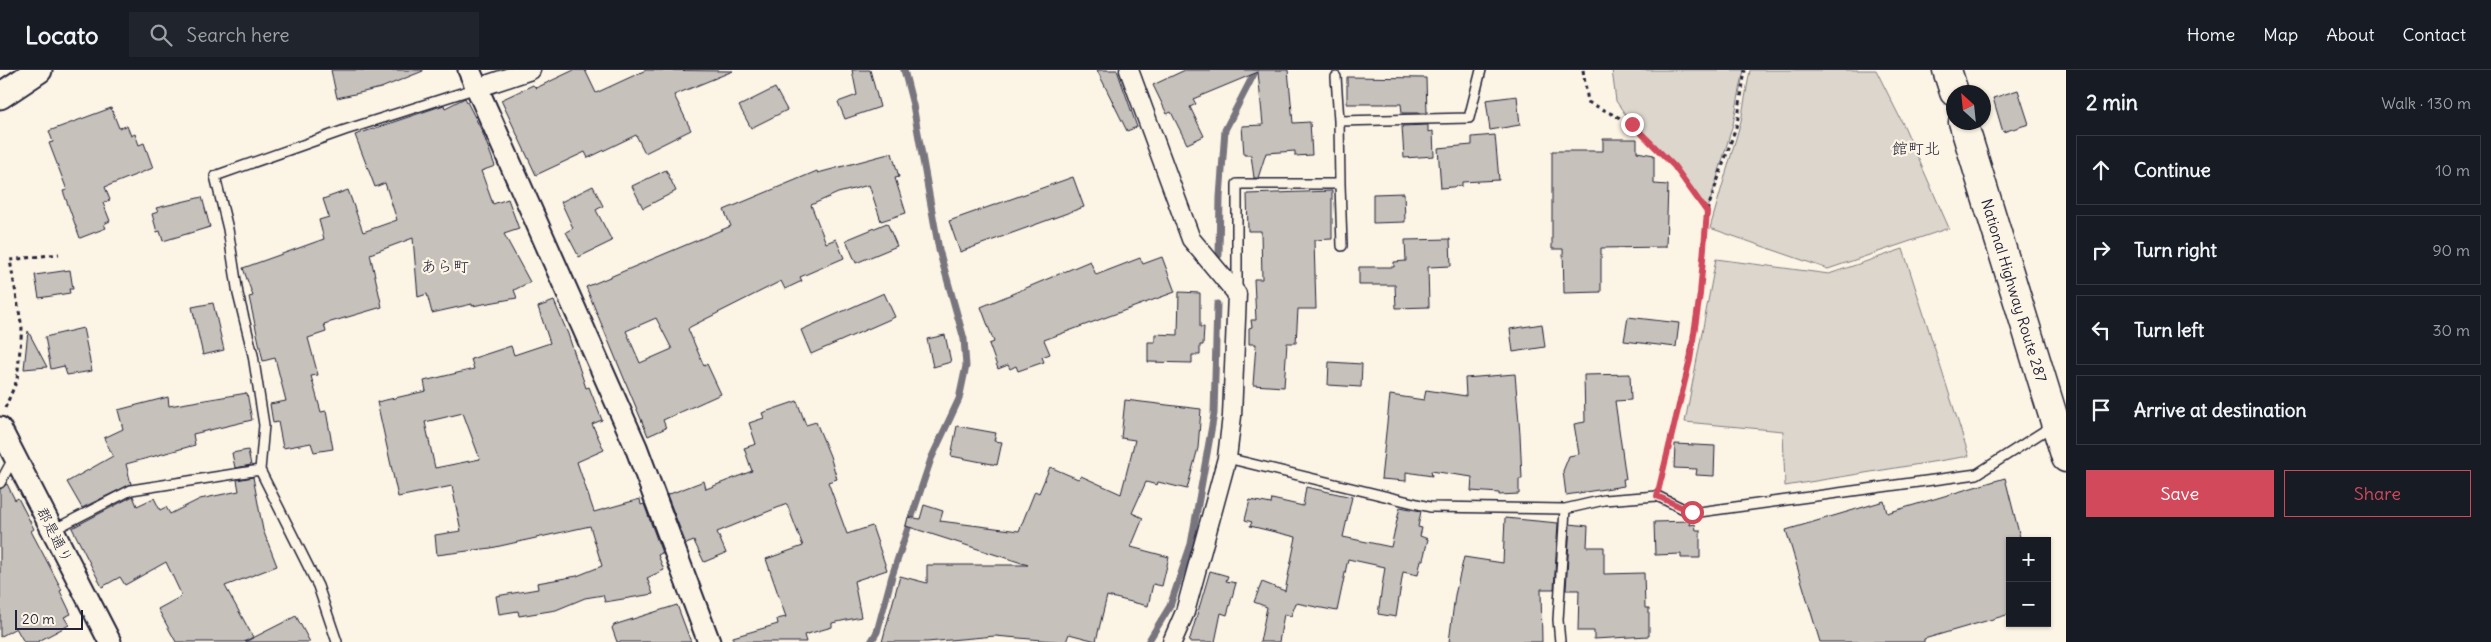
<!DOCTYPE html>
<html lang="en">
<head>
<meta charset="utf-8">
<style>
  :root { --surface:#171b24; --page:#20242c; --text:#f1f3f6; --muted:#9ea1a6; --line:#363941; --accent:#d1495b }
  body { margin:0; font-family:Delius,"Klee One",sans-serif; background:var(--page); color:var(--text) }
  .controls { position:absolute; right:15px; bottom:15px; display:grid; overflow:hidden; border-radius:0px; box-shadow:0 1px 4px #0004 }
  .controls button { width:45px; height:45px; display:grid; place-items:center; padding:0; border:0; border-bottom:1px solid var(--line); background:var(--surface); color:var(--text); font:25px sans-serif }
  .compass { position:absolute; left:1946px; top:15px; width:45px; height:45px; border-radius:50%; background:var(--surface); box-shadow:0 1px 4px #0004; rotate:333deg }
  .scale { position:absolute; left:15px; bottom:12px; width:68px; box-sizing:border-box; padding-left:5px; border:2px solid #22223b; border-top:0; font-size:14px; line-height:18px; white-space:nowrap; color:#22223b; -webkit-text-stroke:4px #fcf5e5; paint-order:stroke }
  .stop { position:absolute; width:15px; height:15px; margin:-11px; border:4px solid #d1495b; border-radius:50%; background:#fff }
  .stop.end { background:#d1495b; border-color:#fff; box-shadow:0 1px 5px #0008 }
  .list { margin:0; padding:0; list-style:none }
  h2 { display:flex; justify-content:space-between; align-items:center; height:65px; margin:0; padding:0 20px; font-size:21px }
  h2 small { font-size:16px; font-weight:400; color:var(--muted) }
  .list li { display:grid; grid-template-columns:32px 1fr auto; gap:15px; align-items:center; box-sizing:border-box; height:70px; margin:0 10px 10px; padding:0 10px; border:1px solid var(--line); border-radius:0px }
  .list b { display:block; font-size:19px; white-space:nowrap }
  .list em { font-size:16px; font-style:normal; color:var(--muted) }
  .actions { display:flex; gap:10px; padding:15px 20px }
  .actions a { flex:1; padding:11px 0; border:1px solid var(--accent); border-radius:0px; text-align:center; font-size:18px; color:var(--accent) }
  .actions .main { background:var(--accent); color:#fff }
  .icon { flex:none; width:28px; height:28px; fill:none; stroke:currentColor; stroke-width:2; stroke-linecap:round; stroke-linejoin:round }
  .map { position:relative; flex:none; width:2066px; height:572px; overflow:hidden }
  header { display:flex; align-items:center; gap:30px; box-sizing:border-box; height:70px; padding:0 25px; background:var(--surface); border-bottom:1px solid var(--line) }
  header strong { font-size:24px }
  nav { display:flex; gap:28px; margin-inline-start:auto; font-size:18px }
  .search { width:350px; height:45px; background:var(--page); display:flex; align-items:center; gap:12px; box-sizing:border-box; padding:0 18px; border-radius:0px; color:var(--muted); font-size:19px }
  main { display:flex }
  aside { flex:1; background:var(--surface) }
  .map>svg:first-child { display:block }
  .green { fill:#dcd6cc; stroke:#7f7c84 }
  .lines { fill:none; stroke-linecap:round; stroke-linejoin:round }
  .stream { stroke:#78757e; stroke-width:7 }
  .building { fill:#c6c1bb; stroke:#22223b; fill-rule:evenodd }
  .service-casing { stroke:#22223b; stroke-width:12 }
  .minor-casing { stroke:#22223b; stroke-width:21 }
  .tertiary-casing { stroke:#22223b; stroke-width:25 }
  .secondary-casing { stroke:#22223b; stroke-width:29 }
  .trunk-casing { stroke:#22223b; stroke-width:31 }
  .path { stroke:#22223b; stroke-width:3; stroke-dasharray:4 4; stroke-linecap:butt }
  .service { stroke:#fcf5e5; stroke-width:9 }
  .minor { stroke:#fcf5e5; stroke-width:18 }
  .tertiary { stroke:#fcf5e5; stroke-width:21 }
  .secondary { stroke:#fcf5e5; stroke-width:25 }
  .trunk { stroke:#fcf5e5; stroke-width:28 }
  .route { stroke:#d1495b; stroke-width:6 }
  .labels { text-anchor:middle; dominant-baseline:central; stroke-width:4.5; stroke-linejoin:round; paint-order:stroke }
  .street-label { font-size:15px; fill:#22223b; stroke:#fcf5e5 }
  .neighbourhood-label { font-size:16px; fill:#22223b; stroke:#fcf5e5 }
</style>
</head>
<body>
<header>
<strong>Locato</strong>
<div class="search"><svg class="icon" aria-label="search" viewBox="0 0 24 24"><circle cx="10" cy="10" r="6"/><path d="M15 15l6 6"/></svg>Search here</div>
<nav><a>Home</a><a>Map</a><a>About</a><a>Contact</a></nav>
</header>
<main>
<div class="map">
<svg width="2066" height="572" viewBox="0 0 2066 572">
  <rect width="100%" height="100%" fill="#fcf5e5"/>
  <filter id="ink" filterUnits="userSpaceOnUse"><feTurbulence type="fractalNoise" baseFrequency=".02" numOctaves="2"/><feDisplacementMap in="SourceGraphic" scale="10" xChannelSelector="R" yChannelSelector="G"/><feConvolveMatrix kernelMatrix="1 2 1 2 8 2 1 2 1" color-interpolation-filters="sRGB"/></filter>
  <g filter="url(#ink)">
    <path class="green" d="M1612 0H1744L1733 54 1707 142 1674 96 1632 54 1616 31Z
      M1750 0H1876L1904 56 1949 158 1828 199 1710 158 1741 51Z
      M1903 179 1969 386 1785 416 1783 361 1685 352 1716 189 1829 204Z"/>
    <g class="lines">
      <path class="stream" d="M1219 185 1220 127 1225 60 1256 0
        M871 572 877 562 892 506 931 389 959 329 966 296 964 269 939 180 913 35 904 0
        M1148 572 1170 536 1191 474 1214 344 1217 234"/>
    </g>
    <path class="building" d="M331 0H423V1L381 18 337 28Z
      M574 0H585L596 23 646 0 733 1 674 25 691 60 645 83 636 65 588 88 585 82 536 105 501 30 533 15 536 18Z
      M852 0H870L880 37 845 49 838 32 857 25Z
      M1097 0H1117L1137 57 1127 61Z
      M1185 0H1288L1293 53 1310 52 1312 85 1295 86V81L1266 83 1258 108H1254L1251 85H1244L1242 56 1263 55 1258 2 1193 29 1196 34 1190 37 1204 66 1187 74 1171 42 1167 44 1153 15Z
      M1347 7 1426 8 1427 43H1402L1401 34H1347Z
      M775 18 787 40 751 58 739 36Z
      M2018 20 2029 54 2003 62 1993 28Z
      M1517 26 1520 55 1490 60 1486 30Z
      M465 28 482 61 495 96 481 101 493 134 508 129 519 159 504 164 530 212 514 220 517 228 472 236V234L432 243 427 224 418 227 413 168 370 184 382 237 324 254 326 262 308 268 318 305 311 306 321 342 326 341 333 379 314 382 311 373 283 378 278 352 273 353 270 334 286 331 275 288 263 291 249 227 253 226 243 198 324 169 319 150 329 147 323 129 348 120 363 162 397 150 385 113 375 117 355 65 444 35 445 38Z
      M111 38 119 58 127 56 131 66 135 64 139 75 144 73 153 98 105 117 110 130 103 133 110 151 104 154 106 158 80 168 63 121 67 120 49 73 53 72 49 61Z
      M1428 55V62L1433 61 1434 86 1404 88 1402 56Z
      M1495 65 1499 110 1462 112V116L1441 118 1438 78 1472 75V67Z
      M1603 69H1637V82L1654 85V114L1668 115 1666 177 1601 178V222L1564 223 1563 179H1552V81H1603Z
      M892 83 899 107 895 108 906 143 881 151 869 115 838 123 811 135 826 173 836 169 844 188 800 207 802 211 785 219 781 211 690 257 688 259 704 296 707 294 721 324 663 350 666 358 648 366 586 217 731 156 724 140 817 101 818 103ZM656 248 672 279 640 293 626 261Z
      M666 100 676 121 643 138 632 116Z
      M1073 107 1084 137 960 182 949 151Z
      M593 116 603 136 596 140 612 171 579 187 566 162 573 158 561 132Z
      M1332 121V169L1314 170 1316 239H1298L1296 273H1287L1284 317 1253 315 1256 274H1249V258L1252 257 1251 250H1256L1254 209H1262L1261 161H1248L1247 124Z
      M1404 123 1405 152 1373 153V124Z
      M202 127 210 157 163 171 160 161 157 162 152 144 158 142 156 138Z
      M887 153 897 176 856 193 846 170Z
      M1450 169 1451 196 1428 197 1429 237 1396 238 1395 215H1359V197H1394V192L1406 191 1405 170Z
      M1162 187 1175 222 1044 270 1050 284 1042 287 1044 292 1018 301 1016 296 1010 299 1008 295 998 299 989 274 994 272 981 237 1090 191 1096 205 1140 188 1143 194Z
      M70 200 73 219H69L70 223 39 228 35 205Z
      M1179 222 1200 223V257H1204L1203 275H1200V285H1192V293L1148 292V272H1155V264L1178 265Z
      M884 223 895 247 811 284 801 260Z
      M554 231 568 264 586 318 589 317 602 350 592 354 604 380 577 392 594 442 640 429 641 435 644 434 662 483 658 485 664 500 647 508 653 524 605 532 603 525 585 528 556 540 519 546 518 541 499 544 496 526 538 519 537 513 577 506 602 496 590 456 491 478 437 485 435 465 461 461 452 416 398 427 377 332 426 321 424 311 474 299 471 289 511 276 514 285 550 273 538 237ZM463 343 480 389 435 398 425 352Z
      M213 233 224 280 203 285 192 237Z
      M1628 247 1679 253 1676 277 1624 271Z
      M1542 254 1545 277 1513 282 1510 259Z
      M83 258 92 301 67 305 64 296 51 299 45 267Z
      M28 261 47 297 24 299Z
      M945 265 951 292 933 297 927 269Z
      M1329 292 1362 294 1361 317 1328 315Z
      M1515 304 1520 364 1522 409H1519V424L1499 425V423L1471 421 1472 407 1431 401 1432 406 1406 402V411L1381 409 1390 325 1424 330 1426 320 1466 326 1465 308Z
      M1630 304 1631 330 1615 331 1626 409H1623L1624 416 1566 425 1563 401 1569 386 1579 384 1574 354 1585 352 1584 305Z
      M247 323 252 350 193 364 195 375 126 394 131 414 82 438 67 412 113 386 104 368 123 359 118 340 168 327 169 336Z
      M1125 330 1201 339 1198 378 1187 419 1158 412 1157 415 1146 412 1132 443 1143 448 1131 477 1169 487 1162 516 1153 514 1148 536 1107 526 1096 571 1069 564 1066 572 995 566 927 572H882L900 506 927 513V495H1028L906 456 908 447 920 449 924 435 943 441 940 451 1019 461 1035 421 1039 423 1050 397 1078 409 1081 406 1121 424 1135 370 1121 368Z
      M797 331 806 355 816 352 830 386 837 409 828 412 847 464 872 456 887 500 854 511 861 547 832 553V557L804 565 806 572H733V567L778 554 777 549 786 547 766 489 803 476 787 434 717 462 726 483 704 492 694 471 686 474 667 425 704 411 706 419 752 401 744 378 756 374 749 353 764 348 762 343Z
      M957 356 996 363 994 371 1002 372 997 395 951 386Z
      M1675 374 1715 376 1714 406 1696 405 1697 399 1674 398Z
      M248 380 251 395 235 398 232 383Z
      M253 407 263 460 277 496 225 516 253 567 244 572H176L158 539 182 526 166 492 125 515 120 507 102 517 72 458 133 426 137 436 154 428 160 440 166 437 170 444 200 429 239 421 237 410Z
      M2005 408 2021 471H2010V544L1924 569V572H1820L1786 460 1884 431 1887 443Z
      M7 414 15 430 18 428 34 459 31 461 62 520 60 521 71 544 64 547 69 555 37 572H24L16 558 0 567V419Z
      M1306 417 1352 427 1343 467 1391 477 1400 437 1421 441 1418 457 1422 458 1420 466 1428 469 1423 490H1421L1418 505 1403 502 1396 547 1378 544 1385 497 1348 489 1337 541 1296 533 1291 546 1284 544 1279 572H1260L1267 537 1254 532 1262 512 1285 521 1296 467 1250 456 1252 452 1245 450 1250 430 1271 434 1272 429 1303 436Z
      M1505 448 1558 453 1554 519H1541L1542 572H1449L1455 525 1464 487 1503 493Z
      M1689 451 1690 455 1695 454 1696 460H1700V488H1681V484L1655 485 1654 452Z
      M1570 454 1588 456 1587 477H1604V504L1644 503 1645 538H1649V566L1594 569V561H1578L1579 520H1566Z
      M1210 501 1228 506 1226 511 1236 513 1227 545 1221 543 1215 572H1189Z
      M677 535 691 572H617L612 558 614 555Z
      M296 546 310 572H245Z"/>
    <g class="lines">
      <g class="service-casing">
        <path id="service" d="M1336 7 1339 51
          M1340 114 1342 176
          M1237 221V114H1340L1339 51 1469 48 1481 0
          M1227 388 1430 437 1565 439 1604 430 1657 426 1692 443 1977 404 2052 356
          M0 413 14 387
          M53 460 131 420 260 400
          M337 572 318 516 260 400 264 355 253 285 238 224 228 159 215 106 345 60 477 18
          M1560 572 1558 550 1565 439"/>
      </g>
      <g class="minor-casing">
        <path id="minor" d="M1129 0 1191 169 1237 224 1232 346 1227 388 1185 542 1172 572
          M477 18 531 0"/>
      </g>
      <g class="tertiary-casing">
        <path id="tertiary" d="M469 0 636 377 709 572
          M0 358 110 572"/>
      </g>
      <g class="secondary-casing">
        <path id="secondary" d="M0 26 39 0"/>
      </g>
      <g class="trunk-casing">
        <g id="trunk">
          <path d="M1947 0 1954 22"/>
          <path id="s1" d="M1963 52 2066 388"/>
        </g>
      </g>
      <path class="path" d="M1583 0 1588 32 1632 54 1674 96 1707 142 1700 224 1689 290 1661 411
        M1707 141 1737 54 1745 0
        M5 338 17 310 22 258 10 190 59 184"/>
      <use href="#service" class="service"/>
      <use href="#minor" class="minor"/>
      <use href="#tertiary" class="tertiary"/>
      <use href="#secondary" class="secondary"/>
      <use href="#trunk" class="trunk"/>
    </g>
  </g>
  <g class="lines" filter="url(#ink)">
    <path class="route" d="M1632 54 1674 96 1707 142 1700 224 1690 290 1657 426 1692 442"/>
  </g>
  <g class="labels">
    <g class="street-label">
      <text stroke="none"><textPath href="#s1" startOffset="176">National Highway Route 287</textPath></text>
      <text transform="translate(55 465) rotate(63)">郡是通り</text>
    </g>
    <g class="neighbourhood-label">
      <text x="1916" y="78">館町北</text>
      <text x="445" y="196">あら町</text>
    </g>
  </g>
</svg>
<div class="controls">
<button>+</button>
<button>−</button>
</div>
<svg class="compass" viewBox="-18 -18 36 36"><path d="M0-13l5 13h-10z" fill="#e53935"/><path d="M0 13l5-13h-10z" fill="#9ea1a6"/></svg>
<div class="scale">20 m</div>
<div class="stop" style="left:1692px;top:442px"></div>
<div class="stop end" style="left:1632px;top:54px"></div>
</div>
<aside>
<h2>2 min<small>Walk · 130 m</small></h2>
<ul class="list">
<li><svg class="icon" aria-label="ahead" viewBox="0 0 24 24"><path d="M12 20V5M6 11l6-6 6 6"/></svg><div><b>Continue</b></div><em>10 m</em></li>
<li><svg class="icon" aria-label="right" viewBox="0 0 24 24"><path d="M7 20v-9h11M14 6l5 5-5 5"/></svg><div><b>Turn right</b></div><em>90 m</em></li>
<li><svg class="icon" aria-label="left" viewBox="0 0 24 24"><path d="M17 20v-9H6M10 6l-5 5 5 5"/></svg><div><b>Turn left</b></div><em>30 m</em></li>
<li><svg class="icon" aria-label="arrive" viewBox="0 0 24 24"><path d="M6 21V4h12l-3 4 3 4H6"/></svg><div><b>Arrive at destination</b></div></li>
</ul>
<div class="actions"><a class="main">Save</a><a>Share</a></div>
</aside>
</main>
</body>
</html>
